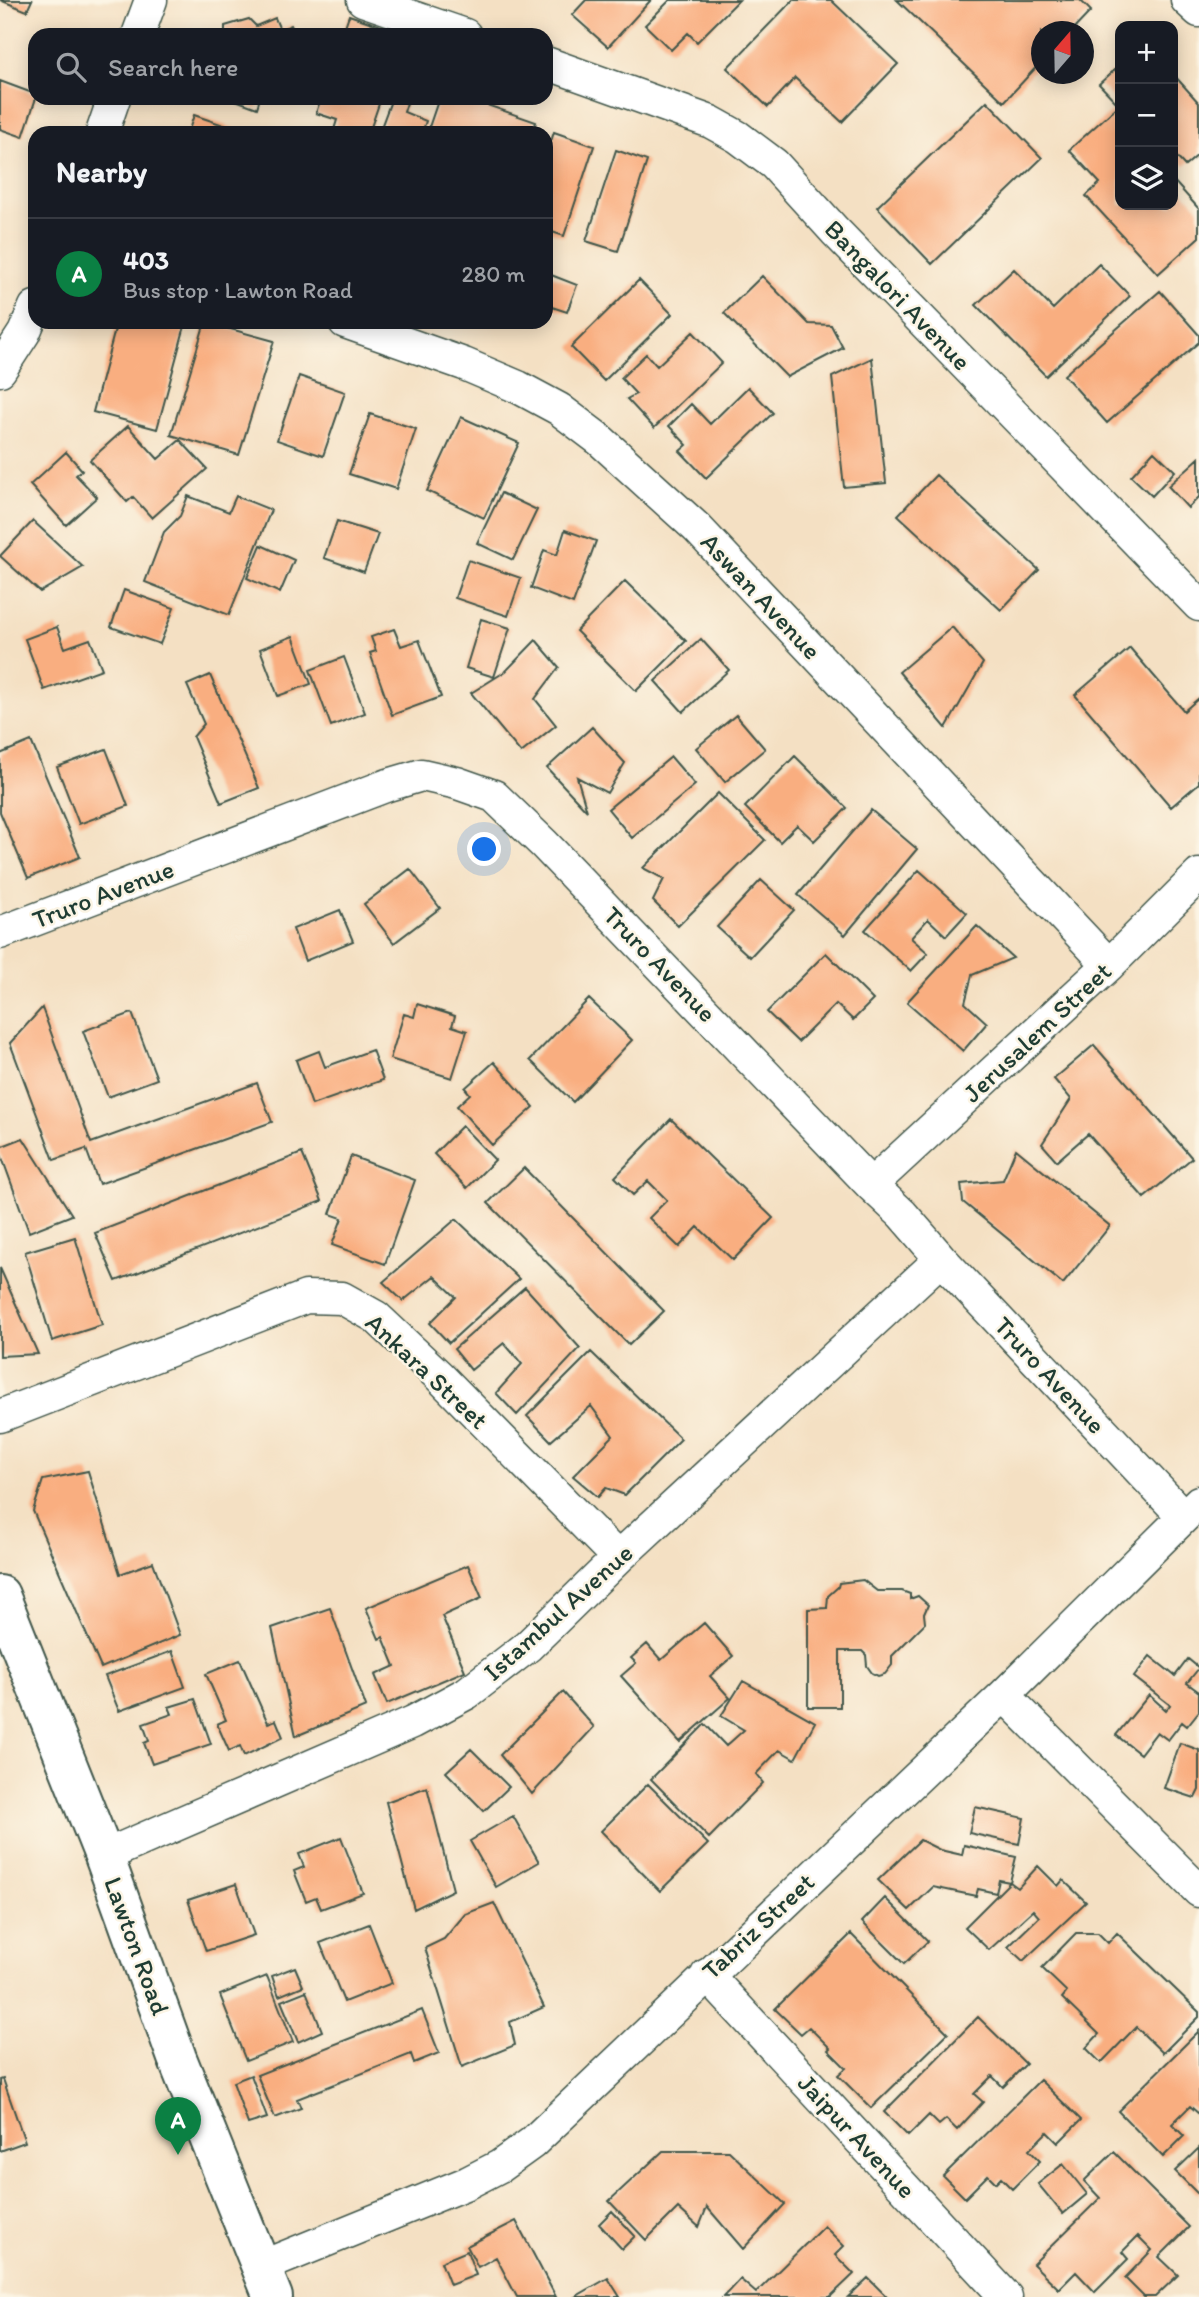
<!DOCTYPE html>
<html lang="en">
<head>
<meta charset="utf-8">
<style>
  :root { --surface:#171b24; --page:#20242c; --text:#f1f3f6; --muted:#9ea1a6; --line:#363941; --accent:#0b8043 }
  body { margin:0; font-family:Itim,sans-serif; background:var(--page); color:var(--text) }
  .controls { position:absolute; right:21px; top:21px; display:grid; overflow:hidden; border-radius:14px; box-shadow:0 4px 18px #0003 }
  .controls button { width:63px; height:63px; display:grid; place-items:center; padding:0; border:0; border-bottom:2px solid var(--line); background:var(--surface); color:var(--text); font:35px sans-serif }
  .compass { position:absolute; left:1031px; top:21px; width:63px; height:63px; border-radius:50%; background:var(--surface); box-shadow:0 4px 18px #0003; rotate:20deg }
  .you { position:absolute; left:485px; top:850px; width:24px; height:24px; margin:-18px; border:5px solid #fff; border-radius:50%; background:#1a73e8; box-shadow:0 0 0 10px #1a73e833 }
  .badge { display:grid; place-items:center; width:46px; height:46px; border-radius:50%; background:var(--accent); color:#fff; font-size:23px; font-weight:700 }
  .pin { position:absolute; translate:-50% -58px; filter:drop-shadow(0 2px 4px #0008) }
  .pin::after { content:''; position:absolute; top:37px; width:24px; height:21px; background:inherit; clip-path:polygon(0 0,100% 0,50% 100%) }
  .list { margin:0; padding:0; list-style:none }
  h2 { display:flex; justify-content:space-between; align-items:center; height:91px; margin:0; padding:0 28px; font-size:30px }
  h2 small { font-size:23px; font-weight:400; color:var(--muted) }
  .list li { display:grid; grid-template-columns:46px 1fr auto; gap:21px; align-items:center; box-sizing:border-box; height:112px; padding:0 28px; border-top:2px solid var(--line) }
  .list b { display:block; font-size:26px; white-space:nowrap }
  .list p { margin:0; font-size:23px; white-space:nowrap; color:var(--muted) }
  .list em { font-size:23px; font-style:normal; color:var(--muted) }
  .icon { flex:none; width:38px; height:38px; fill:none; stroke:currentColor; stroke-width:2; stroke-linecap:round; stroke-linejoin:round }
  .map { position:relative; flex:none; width:1199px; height:2297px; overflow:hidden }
  .search { position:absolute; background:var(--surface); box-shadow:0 4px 18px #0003; left:28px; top:28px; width:525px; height:77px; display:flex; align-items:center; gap:18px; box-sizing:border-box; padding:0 24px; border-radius:21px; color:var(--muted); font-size:26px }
  .panel { position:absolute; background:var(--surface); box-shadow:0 4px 18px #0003; left:28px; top:126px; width:525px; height:203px; border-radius:21px }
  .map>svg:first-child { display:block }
  .building { fill:#f9ae80 }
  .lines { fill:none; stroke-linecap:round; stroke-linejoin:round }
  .minor-casing { stroke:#3f5549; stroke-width:35 }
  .tertiary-casing { stroke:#3f5549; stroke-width:42 }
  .minor { stroke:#fff; stroke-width:32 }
  .tertiary { stroke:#fff; stroke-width:38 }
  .labels { text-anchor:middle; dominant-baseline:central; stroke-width:5; stroke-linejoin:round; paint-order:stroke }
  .street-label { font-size:26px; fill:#1f3d34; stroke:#fcf5e5 }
</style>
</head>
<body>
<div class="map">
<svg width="1199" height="2297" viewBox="0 0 1199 2297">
  <rect width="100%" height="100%" fill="#fcf5e5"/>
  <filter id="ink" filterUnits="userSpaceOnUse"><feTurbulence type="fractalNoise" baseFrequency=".0143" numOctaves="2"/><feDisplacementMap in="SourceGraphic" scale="14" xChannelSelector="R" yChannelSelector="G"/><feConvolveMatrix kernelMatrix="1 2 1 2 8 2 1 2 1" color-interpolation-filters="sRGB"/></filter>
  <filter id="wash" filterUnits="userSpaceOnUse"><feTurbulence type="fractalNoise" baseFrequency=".00686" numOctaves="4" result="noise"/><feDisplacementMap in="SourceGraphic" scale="28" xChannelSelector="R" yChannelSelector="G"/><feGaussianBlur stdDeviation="1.57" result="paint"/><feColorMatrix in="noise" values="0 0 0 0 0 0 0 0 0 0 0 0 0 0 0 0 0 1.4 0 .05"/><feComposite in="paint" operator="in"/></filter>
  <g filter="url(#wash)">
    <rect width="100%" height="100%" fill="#f4e0c3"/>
    <g id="blocks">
      <path class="building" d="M0 0H32L27 11Z
        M586 0H651L608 47 572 15Z
        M670 0H739L697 42 688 33 671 50 645 25Z
        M793 0H831L898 64 842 122 795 78 768 107 727 68Z
        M897 0H1080L1091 11 1071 32H1041V62L1004 102Z
        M349 15 407 35H342Z
        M275 18 280 30 291 25 296 35H225V26L249 19 256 26Z
        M1120 65V205H1173V180L1199 209V237L1158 274 1086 196 1100 183 1069 150 1119 105 1099 84Z
        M1173 74 1199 103V154L1185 166 1173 153Z
        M0 81 35 94 36 98 23 137 0 129Z
        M230 98H260L257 108Z
        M321 98H381L369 133H333L337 120 316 113Z
        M392 98 407 103 404 112 426 121 422 133 404 131 379 133Z
        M439 98H467L536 122 532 133H427Z
        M987 101 1042 158 932 264 877 207Z
        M194 115 247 133H188Z
        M554 132 594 146 564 236 546 230V157Z
        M616 150 647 161 618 251 586 241Z
        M1099 264 1130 296 1046 376 976 305 1014 269 1053 309Z
        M546 273 577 285 567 312 546 305Z
        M762 276 809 324 831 325 843 348 787 377 724 313Z
        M639 280 672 314 604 381 571 347Z
        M1160 291 1199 335V342L1107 423 1064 375Z
        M117 322H186L157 429 93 412Z
        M205 322 274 341 239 455 171 435Z
        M693 332 722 363 654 428 627 399 636 394 621 378 646 354 657 366Z
        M872 358 886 483 844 487 832 377Z
        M299 376 345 392 323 456 277 440Z
        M748 387 773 413 706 478 680 451 687 445 669 426 691 404 710 424Z
        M370 414 416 429 396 489 349 474Z
        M461 417 519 443 484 518 427 491Z
        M128 426 158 459 180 440 207 469 152 518 133 497 127 502 90 460Z
        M1154 451 1175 471 1152 496 1131 476Z
        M66 452 82 470 76 475 97 497 66 525 30 485Z
        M1199 458V497L1188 508 1168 486Z
        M936 475 1039 570 1001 610 898 515Z
        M501 493 537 510 513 560 477 543Z
        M188 496 229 512 236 496 271 510 229 615 145 582 164 532 180 516Z
        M33 521 83 567 40 592 0 556Z
        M337 521 378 534 364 572 324 558Z
        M565 530 596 541 573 604 531 588 544 550 557 555Z
        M261 545 294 560 280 593 247 578Z
        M468 560 521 578 508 616 455 598Z
        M625 581 686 641 636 691 576 631Z
        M124 590 174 608 160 644 111 627Z
        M481 619 510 628 494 677 466 668Z
        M57 627 65 648 90 639 102 669 44 690 25 639Z
        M952 627 983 663 946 728 899 672Z
        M394 629 401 646 419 640 441 697 392 715 370 653 376 651 371 637Z
        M293 636 311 684 278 696 260 649Z
        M701 639 729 670 683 712 655 681Z
        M536 640 559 667 535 699 556 725 521 753 471 693 506 671Z
        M1130 648 1184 711 1199 698V783L1171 807 1075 695Z
        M344 657 365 713 331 726 310 670Z
        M210 675 259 788 221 803 193 737 204 724 187 685Z
        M736 715 765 749 725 782 696 748Z
        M592 727 625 763 607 793 577 777 587 811 547 768Z
        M31 741 80 857 28 878 0 812V754Z
        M106 749 128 806 79 824 57 767Z
        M795 756 847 808 814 841 797 825 780 842 745 807Z
        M671 757 695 785 632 838 608 809Z
        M718 793 765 840 678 926 653 901 664 879 643 868Z
        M871 810 917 849 845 935 798 895Z
        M410 869 440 908 394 943 364 904Z
        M919 870 967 913 946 936 928 919 911 938 928 953 911 971 865 930Z
        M761 880 794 910 750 957 717 927Z
        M340 910 353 941 305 961 293 929Z
        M977 926 1013 958 972 975 965 1003 987 1023 963 1051 907 1002Z
        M826 953 873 1000 853 1020 836 1004 798 1042 767 1012Z
        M589 999 632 1040 573 1102 530 1060Z
        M417 1004 455 1016 452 1026 467 1031 452 1078 390 1059 404 1014 414 1017Z
        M42 1008 91 1143 257 1083 272 1122 99 1184 86 1149 54 1160 10 1043Z
        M132 1013 157 1079 108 1097 83 1031Z
        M1094 1045 1192 1158 1144 1198 1088 1134 1057 1161 1042 1144 1071 1099 1054 1079Z
        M372 1050 383 1080 312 1105 296 1060 319 1051 325 1067Z
        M494 1062 534 1107 492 1145 457 1106 470 1094 465 1088Z
        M671 1119 773 1218 733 1260 698 1227 679 1247 649 1218 667 1200 648 1181 633 1195 615 1177Z
        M462 1126 495 1160 467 1188 434 1154Z
        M23 1138 72 1215 29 1232 0 1152V1147Z
        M1016 1149 1110 1226 1063 1284 963 1202 961 1184 1003 1180Z
        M302 1153 322 1201 116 1281 95 1233Z
        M351 1156 415 1180 385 1264 332 1245 342 1218 330 1214Z
        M524 1168 664 1311 629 1345 488 1203Z
        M456 1219 519 1279 449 1343 430 1323 456 1297 434 1276 403 1301 383 1282Z
        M75 1237 102 1325 52 1341 25 1252Z
        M0 1268 38 1354 0 1356Z
        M525 1287 580 1348 517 1415 496 1393 522 1364 504 1343 471 1370 454 1349Z
        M591 1352 681 1439 625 1495 606 1488 598 1497 573 1476 613 1436 591 1406 551 1441 527 1416Z
        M88 1471 120 1574 153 1562 180 1635 101 1668 33 1511 43 1480Z
        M468 1565 482 1598 442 1616 465 1671 387 1704 375 1675 395 1666 383 1637 379 1639 366 1608Z
        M863 1580 877 1591H902L910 1594V1599L918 1596 928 1605 924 1614 925 1623 892 1656V1665L885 1674 878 1676 872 1673 867 1666 866 1655 862 1651H840V1707H808V1609L827 1608 828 1596 838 1587 839 1583Z
        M330 1608 366 1707 296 1736 272 1628Z
        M704 1623 733 1656 710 1676 730 1698 680 1742 621 1676 636 1663 631 1658 647 1644 661 1660Z
        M172 1651 185 1687 119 1711 105 1676Z
        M1150 1656 1175 1676 1188 1659 1199 1668 1187 1683 1199 1692V1711L1187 1726 1182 1722 1168 1740 1157 1732 1140 1754 1116 1735 1149 1695 1166 1710 1170 1705 1134 1677Z
        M240 1660 268 1723 276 1720 283 1737 244 1756 240 1746 229 1751 217 1724 226 1720 206 1674Z
        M743 1681 815 1722 795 1759 779 1750 756 1774 763 1783 709 1838 651 1779 705 1724 726 1746 744 1730 721 1716Z
        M563 1692 594 1727 532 1794 500 1755Z
        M195 1699 211 1744 152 1764 144 1743 149 1741 143 1724 172 1714 169 1707Z
        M1180 1743 1199 1750V1790L1195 1798 1164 1788Z
        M471 1749 509 1787 484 1811 446 1772Z
        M648 1784 708 1844 660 1891 601 1831Z
        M427 1787 453 1890 414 1909 386 1802Z
        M975 1807 1024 1818 1019 1844 969 1833Z
        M513 1816 539 1862 496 1887 470 1841Z
        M341 1837 363 1893 321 1909 316 1897 306 1901 294 1871 304 1867 299 1854Z
        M920 1840 940 1850 962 1855 964 1845 1016 1857 1010 1882 999 1880 996 1893 978 1889 976 1896 933 1887 909 1910 878 1880Z
        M1038 1866 1058 1886 1063 1880 1086 1902 1023 1961 1008 1947 1039 1917 1033 1910 989 1950 965 1927 1010 1882 1018 1888Z
        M236 1884 254 1935 206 1951 188 1900Z
        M885 1898 928 1941 904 1964 862 1922Z
        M494 1903 544 2007 510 2022 515 2045 462 2067 425 1948 444 1939 465 1914Z
        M369 1924 392 1983 344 2002 320 1943Z
        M1076 1933H1098L1108 1943 1117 1933 1199 2012V2017L1163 2053 1136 2027 1101 2063 1086 2048 1099 2034 1062 1998 1067 1992 1042 1968Z
        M851 1934 948 2033 871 2108 838 2075 846 2068 828 2050 830 2048 809 2027 801 2034 775 2009Z
        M295 1967 303 1986 279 1996 272 1976Z
        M267 1976 293 2042 246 2061 220 1995Z
        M306 1991 322 2031 298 2042 281 2001Z
        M422 2010 439 2053 414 2063 411 2054 297 2099 301 2108 275 2118 257 2075Z
        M978 2017 1026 2064 1003 2087 992 2076 974 2094 983 2102 957 2130 946 2119 939 2125 929 2115 908 2136 884 2112Z
        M1199 2031V2114L1190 2106 1172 2124 1184 2136 1163 2157 1118 2111Z
        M251 2075 267 2118 248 2124 233 2082Z
        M3 2079 25 2142 0 2151V2080Z
        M1040 2080 1081 2120 1058 2143 1047 2132 1029 2150 1040 2161 1012 2189 1001 2178 996 2183 988 2175 965 2198 943 2176Z
        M1199 2148V2195L1175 2171Z
        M663 2151H729L785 2204 743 2249 707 2207 699 2227 678 2208 646 2240 609 2201Z
        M1114 2152 1189 2227 1159 2257 1178 2275 1155 2297H1144L1125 2278 1152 2250 1138 2236 1122 2252 1128 2259 1095 2292 1076 2272 1059 2289 1033 2264 1100 2198 1084 2181Z
        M1063 2164 1087 2194 1063 2214 1038 2184Z
        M612 2211 635 2236 622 2249 599 2224Z
        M516 2221 556 2297H517L496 2257 478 2267 467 2246Z
        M824 2226 844 2246 835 2255 854 2274 830 2297H723L740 2279 756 2293Z
        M467 2251 476 2275 450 2285 441 2262Z
        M608 2278 620 2297H575Z
        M868 2278 887 2297H848Z"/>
    </g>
  </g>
  <g filter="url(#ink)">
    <use href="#blocks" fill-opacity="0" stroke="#3f5549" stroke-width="2"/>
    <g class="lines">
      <g class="minor-casing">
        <path id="minor" d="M363 0 465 35
          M1187 0 1199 11
          M138 35 151 0
          M546 63 711 122 738 137 774 164 835 231 1199 605
          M102 133 114 98
          M345 322 464 364 518 387 559 409 600 440 697 528 1109 965
          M0 370 24 333 35 307
          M0 933 388 785 422 775 457 783 494 796 544 844 871 1185 902 1214 941 1259 1183 1516
          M871 1185 1109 965 1199 875
          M0 1416 306 1297 342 1298 376 1317 439 1376 618 1558
          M1004 1695 1199 1891
          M104 1856 413 1722 467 1693 528 1646 618 1558 941 1259
          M707 1975 1006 2297
          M261 2267 467 2183 500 2166 532 2143 1004 1695 1199 1502"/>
      </g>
      <g class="tertiary-casing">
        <path id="tertiary" d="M0 1595 104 1856 177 2058 273 2297"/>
      </g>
      <use href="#minor" class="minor"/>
      <use href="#tertiary" class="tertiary"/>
    </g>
  </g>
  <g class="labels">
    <g class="street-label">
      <text transform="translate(898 295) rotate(46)">Bangalori Avenue</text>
      <text transform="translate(761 596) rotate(47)">Aswan Avenue</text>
      <text transform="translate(103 894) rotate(-21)">Truro Avenue</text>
      <text transform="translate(660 964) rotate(46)">Truro Avenue</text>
      <text transform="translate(1037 1032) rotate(-43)">Jerusalem Street</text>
      <text transform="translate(427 1371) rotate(43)">Ankara Street</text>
      <text transform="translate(1050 1375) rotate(47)">Truro Avenue</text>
      <text transform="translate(558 1612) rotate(-42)">Istambul Avenue</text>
      <text transform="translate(758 1926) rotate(-43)">Tabriz Street</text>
      <text transform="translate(137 1946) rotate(70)">Lawton Road</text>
      <text transform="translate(857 2136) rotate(47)">Jaipur Avenue</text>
    </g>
  </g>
</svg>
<div class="controls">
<button>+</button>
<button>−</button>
<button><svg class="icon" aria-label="layers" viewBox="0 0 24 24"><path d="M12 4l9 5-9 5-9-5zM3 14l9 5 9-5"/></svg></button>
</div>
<svg class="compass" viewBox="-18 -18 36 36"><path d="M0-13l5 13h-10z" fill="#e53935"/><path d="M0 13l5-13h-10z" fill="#9ea1a6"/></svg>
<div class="you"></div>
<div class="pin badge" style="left:178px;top:2155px">A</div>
<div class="search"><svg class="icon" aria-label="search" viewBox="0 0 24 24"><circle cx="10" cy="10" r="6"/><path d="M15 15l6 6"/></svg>Search here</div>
<section class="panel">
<h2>Nearby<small></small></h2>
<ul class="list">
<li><span class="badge">A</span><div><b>403</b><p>Bus stop · Lawton Road</p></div><em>280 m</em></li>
</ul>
</section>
</div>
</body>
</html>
